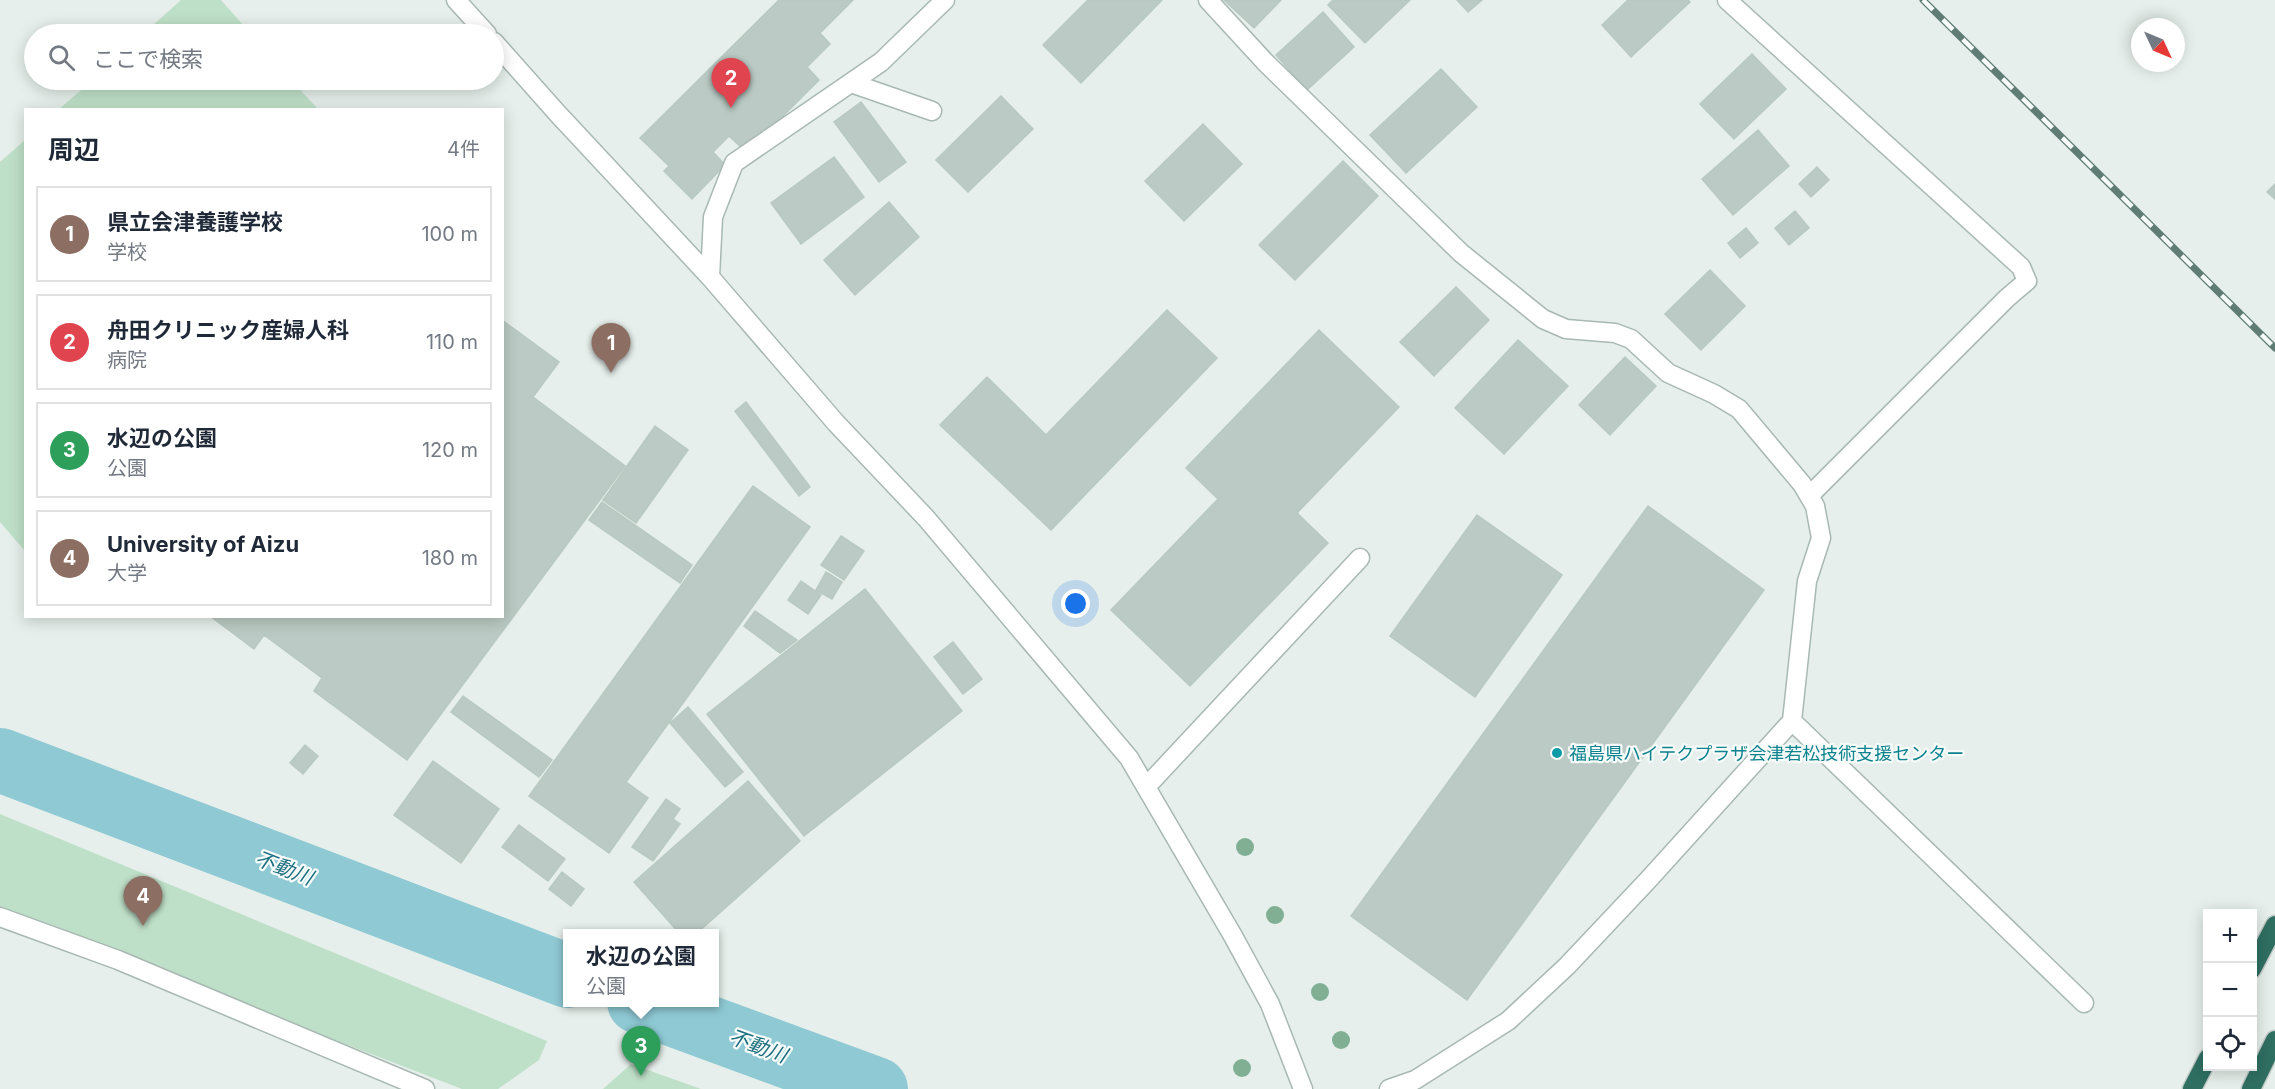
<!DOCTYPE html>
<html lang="ja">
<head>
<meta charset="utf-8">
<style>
  :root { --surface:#fff; --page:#f6f6f7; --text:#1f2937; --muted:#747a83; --line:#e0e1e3; --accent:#2563eb }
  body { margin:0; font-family:Inter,"Noto Sans JP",sans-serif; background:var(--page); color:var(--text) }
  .controls { position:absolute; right:18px; bottom:18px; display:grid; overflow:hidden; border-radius:0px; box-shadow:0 3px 15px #0003 }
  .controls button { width:54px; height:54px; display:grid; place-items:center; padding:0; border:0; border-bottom:2px solid var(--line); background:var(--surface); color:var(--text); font:30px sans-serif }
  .compass { position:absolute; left:2131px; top:18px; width:54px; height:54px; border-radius:50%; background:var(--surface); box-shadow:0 3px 15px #0003; rotate:134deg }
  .you { position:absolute; left:1076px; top:604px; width:21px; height:21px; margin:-15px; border:4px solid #fff; border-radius:50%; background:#1a73e8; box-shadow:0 0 0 9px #1a73e833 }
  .badge { display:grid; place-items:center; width:39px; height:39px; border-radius:50%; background:var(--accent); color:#fff; font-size:20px; font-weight:700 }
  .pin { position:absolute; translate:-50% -50px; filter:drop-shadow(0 2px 3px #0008) }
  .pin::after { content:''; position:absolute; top:32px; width:21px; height:18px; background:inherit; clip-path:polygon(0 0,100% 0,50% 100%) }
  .popup { position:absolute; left:563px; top:929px; width:156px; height:78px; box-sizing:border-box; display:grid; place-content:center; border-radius:0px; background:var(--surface); filter:drop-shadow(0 2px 4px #0005); font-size:20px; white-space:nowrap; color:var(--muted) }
  .popup b { font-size:22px; color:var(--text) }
  .popup::after { content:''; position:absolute; left:50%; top:100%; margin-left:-12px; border:12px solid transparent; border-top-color:var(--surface) }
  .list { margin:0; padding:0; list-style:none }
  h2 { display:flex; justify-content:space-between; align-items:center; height:78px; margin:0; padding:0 24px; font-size:26px }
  h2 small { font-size:20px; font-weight:400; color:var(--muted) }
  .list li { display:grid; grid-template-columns:39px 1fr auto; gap:18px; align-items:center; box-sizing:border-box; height:96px; margin:0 12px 12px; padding:0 12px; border:2px solid var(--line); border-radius:0px }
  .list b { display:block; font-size:22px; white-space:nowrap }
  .list p { margin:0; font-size:20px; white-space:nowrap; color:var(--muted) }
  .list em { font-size:20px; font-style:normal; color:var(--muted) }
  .icon { flex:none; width:33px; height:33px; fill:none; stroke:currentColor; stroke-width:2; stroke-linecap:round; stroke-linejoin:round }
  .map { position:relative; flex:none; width:2275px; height:1089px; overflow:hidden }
  .search { position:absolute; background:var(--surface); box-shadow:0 3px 15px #0003; left:24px; top:24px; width:480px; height:66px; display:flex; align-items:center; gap:15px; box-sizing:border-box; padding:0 21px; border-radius:33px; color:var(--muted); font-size:22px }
  .panel { position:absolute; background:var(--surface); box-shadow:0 3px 15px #0003; left:24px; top:108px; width:480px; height:510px; border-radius:0px }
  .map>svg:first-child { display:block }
  .green { fill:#bfe0c8 }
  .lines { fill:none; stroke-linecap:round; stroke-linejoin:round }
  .river { stroke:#8ec9d4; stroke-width:64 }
  .building { fill:#bbcac4; stroke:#b8c9c2; stroke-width:1.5 }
  .service-casing { stroke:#a8b8b2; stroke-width:21 }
  .minor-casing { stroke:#a8b8b2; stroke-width:21 }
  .tertiary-casing { stroke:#a8b8b2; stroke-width:21 }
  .motorway-casing { stroke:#c2cac8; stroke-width:21 }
  .service { stroke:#fff; stroke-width:18 }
  .minor { stroke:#fff; stroke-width:18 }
  .tertiary { stroke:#fff; stroke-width:18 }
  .motorway { stroke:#2f6f62; stroke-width:18 }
  .rail-casing { stroke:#5f7d75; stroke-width:7 }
  .rail { stroke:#f7fbf9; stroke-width:4.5; stroke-dasharray:14; stroke-linecap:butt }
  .tree { fill:#80af93 }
  .culture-dot { fill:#0f9aa8; stroke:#f7fbf9; stroke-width:2 }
  .labels { text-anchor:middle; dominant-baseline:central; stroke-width:4.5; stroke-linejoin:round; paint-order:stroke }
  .culture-label { font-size:18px; fill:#0d838f; stroke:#f7fbf9; text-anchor:start }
  .water-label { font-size:20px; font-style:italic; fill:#1c6f80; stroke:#f7fbf9 }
</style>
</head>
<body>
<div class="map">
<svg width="2275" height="1089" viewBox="0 0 2275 1089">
  <rect width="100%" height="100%" fill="#e6efeb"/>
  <path class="green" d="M181 0H221L251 34H143Z
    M93 80H291L318 109H59Z
    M25 140V551L0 522V162Z
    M0 814 547 1041 539 1060 498 1089H462L0 911Z
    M631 1064 701 1089H603Z"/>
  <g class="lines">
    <path class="river" d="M0 760 568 976
      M639 1002 876 1089"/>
  </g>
  <path class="building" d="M779 0H853L820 33 830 44 807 67 819 80 756 143 752 139 742 148 729 136 713 152 725 165 692 199 664 171 669 166 640 138Z
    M1088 0H1162L1081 83 1043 45Z
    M1224 0H1281L1254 28Z
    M1333 0H1410L1365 43 1328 5Z
    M1457 0H1482L1468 12Z
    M1628 0H1688L1690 2 1631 57 1602 25Z
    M1323 12 1354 47 1307 90 1276 55Z
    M1752 54 1786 89 1734 139 1700 104Z
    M1441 69 1477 107 1406 173 1370 135Z
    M1001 96 1033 129 968 192 936 160Z
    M861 102 906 162 879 182 834 122Z
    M1203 124 1242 164 1184 221 1145 181Z
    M1758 130 1789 166 1733 215 1702 179Z
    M834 157 864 197 801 244 771 203Z
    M1343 161 1378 196 1295 280 1259 245Z
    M1817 167 1829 180 1811 197 1799 184Z
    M2275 184V199L2267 192Z
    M889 202 919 237 855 295 824 260Z
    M1795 211 1809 228 1789 245 1775 228Z
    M1746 228 1758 243 1740 258 1728 243Z
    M1710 270 1745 306 1701 350 1665 314Z
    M1456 287 1489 320 1434 376 1400 342Z
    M1167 310 1217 358 1051 530 940 425 987 377 1046 435Z
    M502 320 559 362 533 397 625 466 407 760 314 691 322 678 264 635 254 649 210 616H502Z
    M1319 330 1399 407 1297 513 1328 543 1190 686 1111 610 1218 499 1186 468Z
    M1518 340 1568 386 1504 454 1455 408Z
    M1625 357 1656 386 1610 435 1579 405Z
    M746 402 810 487 799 496 735 411Z
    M655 426 688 450 636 523 603 500Z
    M753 486 810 527 626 782 648 798 609 853 529 796Z
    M602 502 692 565 680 583 589 520Z
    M1648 506 1764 590 1467 1000 1351 916Z
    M1477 515 1562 575 1475 697 1390 636Z
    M841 536 864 551 844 580 821 565Z
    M826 572 842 582 832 599 816 590Z
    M801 581 821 595 808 614 788 600Z
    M865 589 962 711 804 836 707 714Z
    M755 611 797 640 780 653 744 626Z
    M953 642 982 679 963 694 934 657Z
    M463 696 552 760 539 777 451 712Z
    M688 707 743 772 725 787 670 723Z
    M305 745 318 756 303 774 290 763Z
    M433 761 499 809 461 863 394 815Z
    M748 781 800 841 696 934H680L634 882Z
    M666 799 680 809 673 819 680 824 653 861 632 847Z
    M519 825 565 859 548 881 502 847Z
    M562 872 584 889 571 906 549 889Z"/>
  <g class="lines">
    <g class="service-casing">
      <path id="service" d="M851 83 932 111
        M1146 787 1360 558
        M0 917 118 960 425 1089"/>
    </g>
    <g class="minor-casing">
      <path id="minor" d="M1208 0 1265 62 1461 253 1543 319 1566 329 1615 333 1631 339 1668 373 1714 394 1739 409 1802 484 1815 506 1821 538 1807 581 1792 721 1649 879 1567 966 1508 1021 1415 1080 1389 1089
        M1727 0 2021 267 2027 281 2007 298 1809 496
        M710 277 713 217 734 163 881 62 945 0
        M1792 721 2084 1003"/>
    </g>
    <g class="tertiary-casing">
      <path id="tertiary" d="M456 0 487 34
        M494 42 558 114 710 277 836 423 926 518 1129 758 1233 936 1270 1004 1303 1089"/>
    </g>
    <g class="motorway-casing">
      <path id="motorway" d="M2252 969 2275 925
        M2192 1089 2208 1058
        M2251 1089 2275 1040"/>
    </g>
    <use href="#service" class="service"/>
    <use href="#minor" class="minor"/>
    <use href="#tertiary" class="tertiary"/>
    <use href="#motorway" class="motorway"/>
    <g class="rail-casing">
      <path id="rail" d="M1923 0 2275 348"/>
    </g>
    <use href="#rail" class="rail"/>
  </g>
  <g class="tree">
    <circle cx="1245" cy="847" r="9"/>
    <circle cx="1275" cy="915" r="9"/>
    <circle cx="1320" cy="992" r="9"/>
    <circle cx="1341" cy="1040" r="9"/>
    <circle cx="1242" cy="1068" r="9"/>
  </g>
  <circle class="culture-dot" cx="1557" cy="753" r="6"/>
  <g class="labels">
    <g class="culture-label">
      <text x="1569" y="753">福島県ハイテクプラザ会津若松技術支援センター</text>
    </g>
    <g class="water-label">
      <text transform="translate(284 868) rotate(21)">不動川</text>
      <text transform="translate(758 1046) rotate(20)">不動川</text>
    </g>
  </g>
</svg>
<div class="controls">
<button>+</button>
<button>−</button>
<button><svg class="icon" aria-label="locate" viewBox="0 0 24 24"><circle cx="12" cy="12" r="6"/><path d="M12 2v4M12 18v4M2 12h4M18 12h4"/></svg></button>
</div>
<svg class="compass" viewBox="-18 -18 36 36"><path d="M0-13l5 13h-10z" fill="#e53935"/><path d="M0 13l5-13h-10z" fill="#747a83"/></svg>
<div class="you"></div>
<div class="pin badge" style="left:611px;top:373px;background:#8d6e63">1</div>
<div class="pin badge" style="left:731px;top:108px;background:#e0444e">2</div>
<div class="pin badge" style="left:641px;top:1076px;background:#2e9e5b">3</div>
<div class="popup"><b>水辺の公園</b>公園</div>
<div class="pin badge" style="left:143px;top:926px;background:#8d6e63">4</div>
<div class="search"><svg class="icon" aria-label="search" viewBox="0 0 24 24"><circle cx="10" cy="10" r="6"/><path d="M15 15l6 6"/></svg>ここで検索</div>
<section class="panel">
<h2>周辺<small>4件</small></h2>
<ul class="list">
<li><span class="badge" style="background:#8d6e63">1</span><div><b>県立会津養護学校</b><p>学校</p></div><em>100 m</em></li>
<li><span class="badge" style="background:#e0444e">2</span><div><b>舟田クリニック産婦人科</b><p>病院</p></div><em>110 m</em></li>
<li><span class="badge" style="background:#2e9e5b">3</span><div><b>水辺の公園</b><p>公園</p></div><em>120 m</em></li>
<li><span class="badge" style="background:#8d6e63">4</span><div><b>University of Aizu</b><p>大学</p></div><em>180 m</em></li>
</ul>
</section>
</div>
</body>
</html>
